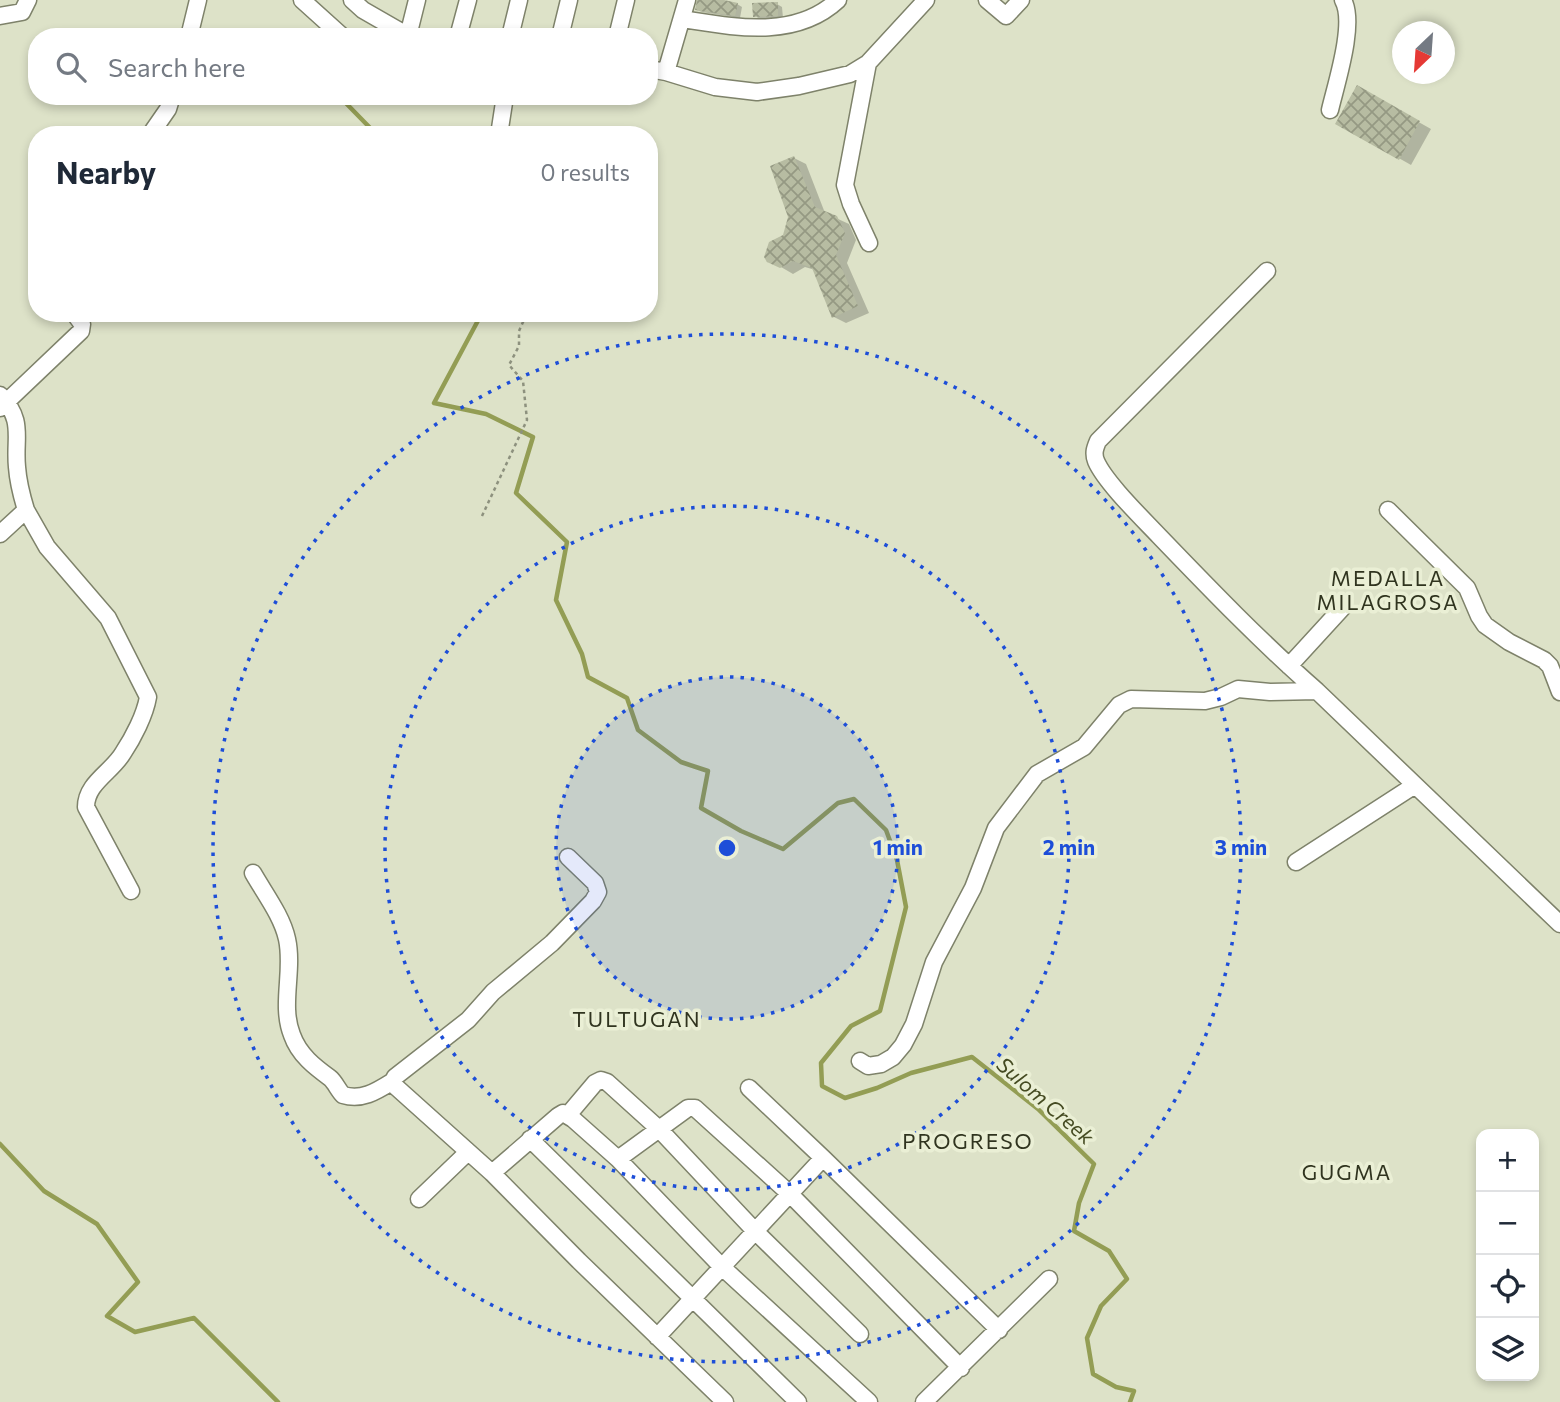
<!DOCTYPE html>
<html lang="en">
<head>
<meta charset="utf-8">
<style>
  :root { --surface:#fff; --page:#f2f2f3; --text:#1f2937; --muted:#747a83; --line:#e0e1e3 }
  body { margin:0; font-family:Commissioner,sans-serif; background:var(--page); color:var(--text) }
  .controls { position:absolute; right:21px; bottom:21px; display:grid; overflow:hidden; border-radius:14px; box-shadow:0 4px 10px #0003 }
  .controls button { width:63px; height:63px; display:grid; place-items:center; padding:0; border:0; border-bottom:2px solid var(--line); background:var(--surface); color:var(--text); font:35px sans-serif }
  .compass { position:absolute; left:1392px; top:21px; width:63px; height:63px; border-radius:50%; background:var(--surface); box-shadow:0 4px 10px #0003; rotate:205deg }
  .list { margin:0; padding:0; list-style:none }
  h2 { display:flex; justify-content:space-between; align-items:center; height:91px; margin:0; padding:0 28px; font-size:30px }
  h2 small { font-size:23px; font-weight:400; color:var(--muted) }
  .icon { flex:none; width:38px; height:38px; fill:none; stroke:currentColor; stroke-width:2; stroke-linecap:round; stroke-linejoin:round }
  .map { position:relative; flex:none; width:1560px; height:1402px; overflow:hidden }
  .search { position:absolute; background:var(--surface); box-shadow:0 4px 10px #0003; left:28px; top:28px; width:630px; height:77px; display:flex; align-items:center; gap:18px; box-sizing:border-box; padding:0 24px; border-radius:28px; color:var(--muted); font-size:26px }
  .panel { position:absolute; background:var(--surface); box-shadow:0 4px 10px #0003; left:28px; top:126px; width:630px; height:196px; border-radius:28px }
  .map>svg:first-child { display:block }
  .shadow { fill:#0003 }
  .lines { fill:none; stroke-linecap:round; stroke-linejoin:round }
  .stream { stroke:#939d54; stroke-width:4.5 }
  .building { fill:url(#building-cross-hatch) }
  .minor-casing { stroke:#7e826a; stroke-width:19 }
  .path { stroke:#8d917e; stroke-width:2.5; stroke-dasharray:3.5 3.5; stroke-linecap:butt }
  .minor { stroke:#fff; stroke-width:16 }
  .ring { fill:none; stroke:#1d4ed8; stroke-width:3.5; stroke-dasharray:3.5 7 }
  .labels { text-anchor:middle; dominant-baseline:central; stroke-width:7; stroke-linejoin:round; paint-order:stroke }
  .neighbourhood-label { font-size:21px; letter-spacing:2px; fill:#30341f; stroke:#eaefd5 }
  .water-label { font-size:21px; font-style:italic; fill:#454b22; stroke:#eaefd5 }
  .centre { fill:#1d4ed8; stroke:#eaefd5; stroke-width:3.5 }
  .ring-label { font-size:21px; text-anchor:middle; font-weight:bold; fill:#1d4ed8; stroke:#eaefd5; stroke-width:7; stroke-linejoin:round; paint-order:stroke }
</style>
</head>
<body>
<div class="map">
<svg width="1560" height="1402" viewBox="0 0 1560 1402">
  <defs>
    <pattern id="building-cross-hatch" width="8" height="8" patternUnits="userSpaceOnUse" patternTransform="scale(1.75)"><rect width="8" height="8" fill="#b7bca2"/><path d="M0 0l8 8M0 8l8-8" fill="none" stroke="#959983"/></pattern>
  </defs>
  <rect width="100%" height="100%" fill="#dde2c8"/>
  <path class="shadow" d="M699 0H716L737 4 742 7 740 18 702 12 697 10Z
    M777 4 782 7 783 18 760 19 755 16Z
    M1358 88 1431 129 1411 165 1337 123Z
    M794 158 806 164 825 213 849 224 856 240 847 263 869 313 846 323 834 317 815 270 805 267 793 274 781 267 784 237 790 217Z"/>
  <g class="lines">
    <path class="stream" d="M339 96 377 135
      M482 313 434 403 486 414 533 437 516 493 567 542 556 600 582 654 588 677 627 698 638 730 681 762 708 771 701 808 741 831 783 849 838 803 854 799 886 830 897 860 906 907 880 1011 851 1026 821 1063 822 1086 845 1098 877 1088 911 1073 972 1057 1038 1109 1094 1164 1079 1203 1074 1231 1109 1251 1127 1279 1101 1306 1087 1338 1093 1374 1116 1387 1134 1391 1130 1402
      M0 1144 44 1191 97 1224 138 1282 107 1316 135 1332 194 1318 278 1402"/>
  </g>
  <path class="building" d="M697 0H724L738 3 735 16 695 10Z
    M778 2V16L753 17 752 3Z
    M1357 85 1420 121 1399 160 1335 124Z
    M794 156 815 207 837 216 845 233 836 255 858 306 832 318 812 268 793 261 780 268 767 262 764 257 769 242 783 235 788 217 770 166Z"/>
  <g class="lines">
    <g class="minor-casing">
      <path id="minor" d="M302 0 343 37
        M352 0 363 10 410 37
        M987 0 1006 16 1021 0
        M0 16 22 12 28 0
        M682 19C734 27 795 40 838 0
        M408 36 417 0
        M189 37 198 0
        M458 37 468 0
        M510 37 519 0
        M560 37 569 0
        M617 37 626 0
        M868 63 845 185 851 204 869 243
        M649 69 666 72 715 87 757 92 799 86 850 74 868 63 926 0
        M666 72 687 0
        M1330 110C1336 84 1356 23 1343 0
        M150 135 168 109 172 96
        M499 135 505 96
        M1267 271 1098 441C1095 448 1093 453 1096 461 1105 482 1142 518 1159 536 1210 589 1262 643 1317 691L1560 924
        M0 395C25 421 14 437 17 467 18 481 22 497 26 510L0 534
        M0 408 81 331 82 324 74 313
        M26 510 47 547 108 618 148 697C145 715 133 738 123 753 112 772 86 783 86 807L131 891
        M1388 510 1467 588 1479 616 1485 625 1509 642 1544 660 1550 666 1560 692
        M1289 666 1344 606
        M1296 862 1415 785
        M253 873C265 894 282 916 287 939 294 971 280 1005 292 1035 299 1055 315 1067 330 1078 335 1082 338 1090 343 1095 362 1101 377 1091 393 1081
        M860 1061 868 1066 881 1064 893 1057 903 1045 914 1024 934 962 973 888 996 828 1037 774 1084 747 1119 705 1131 699 1205 701 1221 697 1238 689 1270 692 1317 691
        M749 1088 823 1158 999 1330
        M568 1115 595 1083 601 1080 607 1082 659 1129 755 1231 860 1334
        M530 1139 798 1402
        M618 1159 688 1108H695L790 1194 961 1368
        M492 1173 395 1086 393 1081 395 1077 468 1020 493 992 552 943 593 901 598 892 595 883 568 857
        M419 1199 468 1152
        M657 1337 823 1158
        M725 1402 579 1261 492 1173 558 1116 563 1113 573 1119 618 1159 722 1267 869 1402
        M924 1402 1049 1279"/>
    </g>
    <path class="path" d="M482 516 527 420 523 381 509 365 519 346V331L527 313"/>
    <use href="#minor" class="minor"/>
  </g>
  <circle cx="727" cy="848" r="171" fill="#1d4ed8" fill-opacity=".12"/>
  <g class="ring">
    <circle cx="727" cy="848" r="171"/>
    <circle cx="727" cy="848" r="342"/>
    <circle cx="727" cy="848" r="514"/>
  </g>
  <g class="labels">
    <g class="neighbourhood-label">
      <text x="1388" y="577">MEDALLA<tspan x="1388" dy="24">MILAGROSA</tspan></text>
      <text x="637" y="1018">TULTUGAN</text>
      <text x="968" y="1140">PROGRESO</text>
      <text x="1347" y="1171">GUGMA</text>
    </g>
    <g class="water-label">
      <text transform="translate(1046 1100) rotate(41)">Sulom Creek</text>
    </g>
  </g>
  <circle cx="727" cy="848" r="10" class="centre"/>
  <g class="ring-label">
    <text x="898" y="855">1 min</text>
    <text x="1069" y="855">2 min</text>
    <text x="1241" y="855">3 min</text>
  </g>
</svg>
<div class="controls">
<button>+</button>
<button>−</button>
<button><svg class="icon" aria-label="locate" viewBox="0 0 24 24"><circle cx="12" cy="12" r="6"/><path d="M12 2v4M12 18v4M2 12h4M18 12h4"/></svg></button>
<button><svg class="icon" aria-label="layers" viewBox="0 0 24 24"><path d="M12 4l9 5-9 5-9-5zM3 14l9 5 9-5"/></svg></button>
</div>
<svg class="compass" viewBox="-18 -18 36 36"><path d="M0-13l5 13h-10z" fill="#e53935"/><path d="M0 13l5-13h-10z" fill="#747a83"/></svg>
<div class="search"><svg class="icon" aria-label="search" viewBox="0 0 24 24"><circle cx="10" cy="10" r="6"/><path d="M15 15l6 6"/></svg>Search here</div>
<section class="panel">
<h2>Nearby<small>0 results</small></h2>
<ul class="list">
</ul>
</section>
</div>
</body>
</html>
